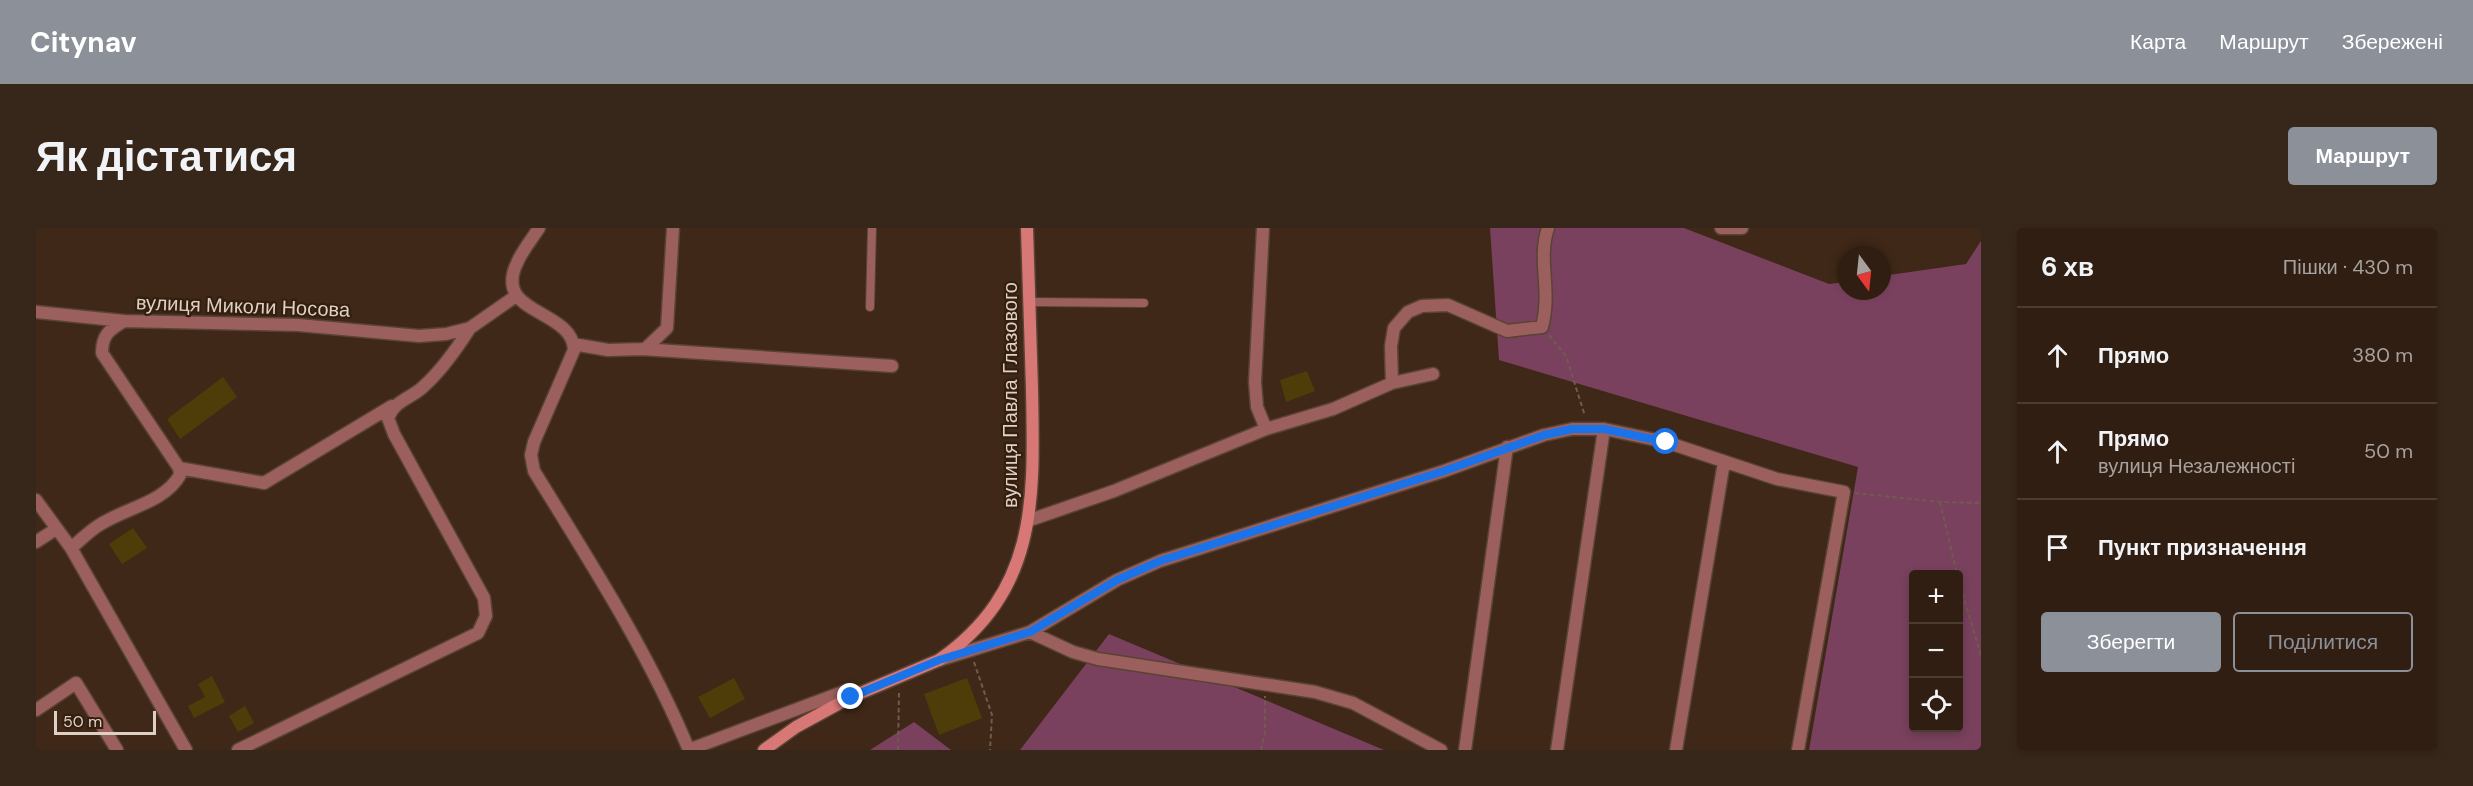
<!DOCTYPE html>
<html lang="uk">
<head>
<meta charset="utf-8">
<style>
  :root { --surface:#2f1e11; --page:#37271a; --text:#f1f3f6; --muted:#a7a29f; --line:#4a3c31; --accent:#8c9099 }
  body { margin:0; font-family:"DM Sans",sans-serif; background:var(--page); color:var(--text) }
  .controls { position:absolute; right:18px; bottom:18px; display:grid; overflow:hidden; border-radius:6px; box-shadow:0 3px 9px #0003 }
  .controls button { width:54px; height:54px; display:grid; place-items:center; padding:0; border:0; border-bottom:2px solid var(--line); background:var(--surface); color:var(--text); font:30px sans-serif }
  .compass { position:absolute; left:1801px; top:18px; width:54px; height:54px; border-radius:50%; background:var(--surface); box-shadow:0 3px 9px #0003; rotate:165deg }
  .scale { position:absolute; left:18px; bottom:15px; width:102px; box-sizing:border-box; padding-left:6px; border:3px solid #dfd0c6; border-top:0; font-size:16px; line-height:21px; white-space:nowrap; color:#dfd0c6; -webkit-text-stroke:4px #341e0d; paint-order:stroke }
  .stop { position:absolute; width:18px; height:18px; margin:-14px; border:4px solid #1a73e8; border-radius:50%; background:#fff }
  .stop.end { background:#1a73e8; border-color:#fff; box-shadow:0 2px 6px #0008 }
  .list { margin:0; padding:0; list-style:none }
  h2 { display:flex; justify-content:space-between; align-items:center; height:78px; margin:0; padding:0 24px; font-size:26px }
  h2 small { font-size:20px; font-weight:400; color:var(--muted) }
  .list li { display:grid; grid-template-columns:39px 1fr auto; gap:18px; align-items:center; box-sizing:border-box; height:96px; padding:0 24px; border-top:2px solid var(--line) }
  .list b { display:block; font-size:22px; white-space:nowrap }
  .list p { margin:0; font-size:20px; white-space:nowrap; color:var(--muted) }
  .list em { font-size:20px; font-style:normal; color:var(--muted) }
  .actions { display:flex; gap:12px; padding:18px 24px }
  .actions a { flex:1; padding:14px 0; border:2px solid var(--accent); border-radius:6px; text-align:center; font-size:21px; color:var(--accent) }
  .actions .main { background:var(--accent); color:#fff }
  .icon { flex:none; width:33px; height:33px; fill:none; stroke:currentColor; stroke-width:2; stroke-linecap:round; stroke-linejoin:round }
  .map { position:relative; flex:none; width:1945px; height:522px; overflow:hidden; border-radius:6px }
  header { display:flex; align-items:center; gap:36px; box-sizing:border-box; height:84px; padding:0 30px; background:var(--accent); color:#fff }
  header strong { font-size:28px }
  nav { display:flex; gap:33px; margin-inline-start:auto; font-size:21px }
  .intro { display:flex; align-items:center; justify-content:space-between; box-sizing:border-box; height:144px; padding:0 36px }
  h1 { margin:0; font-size:42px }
  .button { padding:15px 27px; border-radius:6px; background:var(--accent); color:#fff; font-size:21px; font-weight:700 }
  main { display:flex; gap:36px; padding:0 36px }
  aside { flex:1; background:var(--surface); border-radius:6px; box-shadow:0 3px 9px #0003 }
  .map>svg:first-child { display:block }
  .green { fill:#79415e; fill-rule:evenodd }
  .building { fill:#4e3d09 }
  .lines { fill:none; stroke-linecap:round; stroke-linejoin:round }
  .lane-casing { stroke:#594333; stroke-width:10 }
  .street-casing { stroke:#594333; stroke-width:15 }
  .secondary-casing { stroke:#594333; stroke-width:15 }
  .path { stroke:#705b4d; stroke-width:2; stroke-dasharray:4.5 3; stroke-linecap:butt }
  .lane { stroke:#9b5f5d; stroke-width:8 }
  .street { stroke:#9b5f5d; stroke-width:12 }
  .secondary { stroke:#d87876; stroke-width:12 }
  .route { stroke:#1a73e8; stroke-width:8 }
  .labels { text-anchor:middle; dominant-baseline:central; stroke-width:4.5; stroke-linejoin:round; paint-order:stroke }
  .street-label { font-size:20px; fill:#dfd0c6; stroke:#341e0d }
</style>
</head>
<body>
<header>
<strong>Citynav</strong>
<nav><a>Карта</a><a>Маршрут</a><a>Збережені</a></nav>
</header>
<div class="intro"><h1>Як дістатися</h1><a class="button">Маршрут</a></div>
<main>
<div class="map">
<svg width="1945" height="522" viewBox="0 0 1945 522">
  <rect width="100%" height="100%" fill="#3f2817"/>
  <path class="green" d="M1454 0H1648L1793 56 1810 54V63H1846V48L1930 36 1945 13V522H1773L1822 239 1463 132ZM1878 346H1922V500H1878Z
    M1073 406 1348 522H984Z
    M878 494 915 522H834Z"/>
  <path class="building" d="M1271 143 1279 163 1250 174 1244 152Z
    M187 149 201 169 144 211 131 191Z
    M97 300 111 320 86 336 73 316Z
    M176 448 189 474 158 490 152 478 169 469 162 456Z
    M698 450 709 471 674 490 662 469Z
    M931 450 946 490 903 507 888 466Z
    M209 478 218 495 202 504 193 488Z"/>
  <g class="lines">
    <g class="lane-casing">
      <path id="lane" d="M994 74 1108 75
        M834 79 836 0"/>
    </g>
    <g class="street-casing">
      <path id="street" d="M503 0C496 11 486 23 481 35 456 87 537 81 538 122L498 214 495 227 498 243C554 334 612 423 653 522
        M1227 0 1219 154 1221 179 1230 201
        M1685 0H1706
        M0 84 88 93
        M537 116 572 122 609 121 631 100 637 0
        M606 121 856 138
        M1356 155 1355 118 1358 100 1372 84 1386 78 1412 77 1471 103 1506 99C1516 62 1501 32 1512 0
        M143 240 228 255 356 178
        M0 272 35 320C45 312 54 302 65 296 90 280 129 274 144 247L143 240 66 125C66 107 73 102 88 93L262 97 383 108 410 106 434 100 480 68
        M994 292 1078 263 1230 201 1297 181 1356 155 1397 146
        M0 314 20 301
        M35 320 150 522
        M994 404 1037 424 1062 431 1279 464 1317 475 1405 522
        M903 432 994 404 1081 352 1124 333 1408 243 1508 207 1536 201H1568L1630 214 1741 251 1808 264 1762 522
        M0 482 40 455 81 522
        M202 522 442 405 450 388 448 370 358 206 352 190C359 172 374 171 387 159 406 142 420 122 434 100
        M652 522 812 462
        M1429 522 1471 219
        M1521 522 1568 201
        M1640 522 1688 234"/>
    </g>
    <g class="secondary-casing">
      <path id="secondary" d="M728 522 760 499 815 469 903 432C1003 362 998 270 996 161 994 107 993 54 991 0"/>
    </g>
    <path class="path" d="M1513 107 1530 128 1549 188
      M1819 265 1904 274 1945 275
      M1904 274 1921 346
      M1922 351 1945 427
      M938 434 956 487 954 522
      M862 522 863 464
      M1225 522 1229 504V468"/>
    <use href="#lane" class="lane"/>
    <use href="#street" class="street"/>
    <use href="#secondary" class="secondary"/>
  </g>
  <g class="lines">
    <path class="route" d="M815 469 903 432 994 404 1081 352 1124 333 1408 243 1508 207 1536 201H1568L1630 214"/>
  </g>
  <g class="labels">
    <g class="street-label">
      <text transform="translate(207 78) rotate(2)">вулиця Миколи Носова</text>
      <text transform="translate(974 167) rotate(-90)">вулиця Павла Глазового</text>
    </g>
  </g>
</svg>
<div class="controls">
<button>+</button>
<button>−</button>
<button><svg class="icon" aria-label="locate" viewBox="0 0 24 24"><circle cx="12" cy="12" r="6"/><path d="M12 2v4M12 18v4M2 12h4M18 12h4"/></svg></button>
</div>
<svg class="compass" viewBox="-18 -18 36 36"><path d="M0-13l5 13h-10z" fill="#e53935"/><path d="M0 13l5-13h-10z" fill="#a7a29f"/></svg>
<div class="scale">50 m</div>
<div class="stop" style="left:1630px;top:214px"></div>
<div class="stop end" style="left:815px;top:469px"></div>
</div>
<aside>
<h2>6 хв<small>Пішки · 430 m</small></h2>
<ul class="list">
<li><svg class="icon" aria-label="ahead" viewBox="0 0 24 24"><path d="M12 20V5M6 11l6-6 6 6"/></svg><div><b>Прямо</b></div><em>380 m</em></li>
<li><svg class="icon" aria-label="ahead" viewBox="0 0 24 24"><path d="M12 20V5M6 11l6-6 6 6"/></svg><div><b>Прямо</b><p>вулиця Незалежності</p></div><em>50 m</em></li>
<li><svg class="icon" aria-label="arrive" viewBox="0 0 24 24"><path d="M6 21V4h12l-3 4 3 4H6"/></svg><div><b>Пункт призначення</b></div></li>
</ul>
<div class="actions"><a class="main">Зберегти</a><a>Поділитися</a></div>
</aside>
</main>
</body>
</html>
